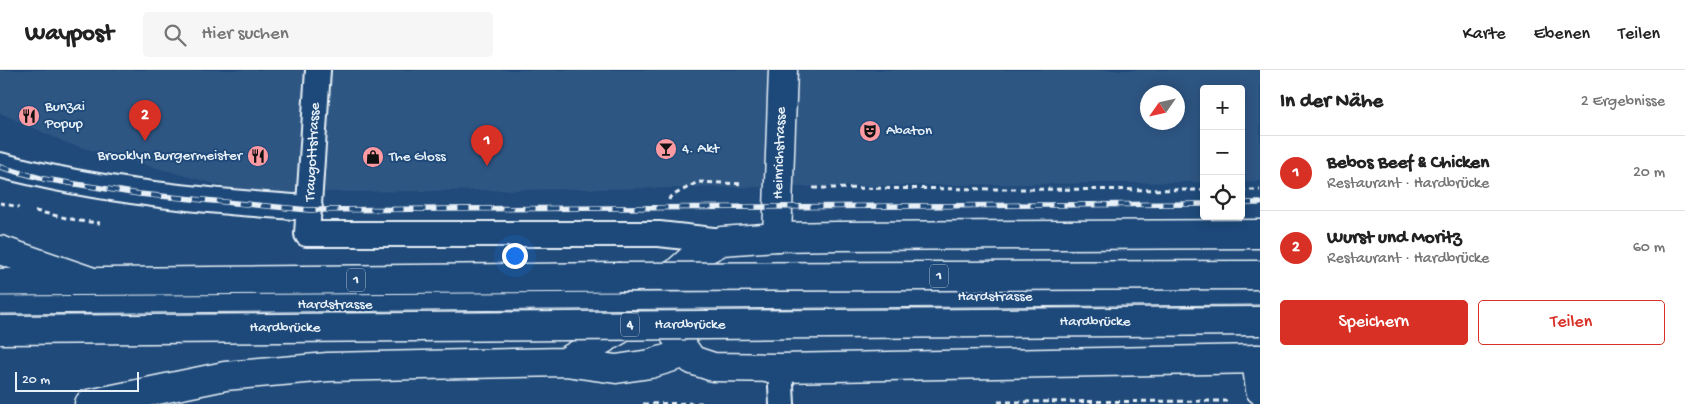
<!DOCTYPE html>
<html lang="de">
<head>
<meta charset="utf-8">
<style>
  :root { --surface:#fff; --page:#f6f6f6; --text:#222; --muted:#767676; --line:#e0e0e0; --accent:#d93025 }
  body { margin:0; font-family:"Gochi Hand",sans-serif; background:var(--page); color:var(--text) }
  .controls { position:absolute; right:15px; top:15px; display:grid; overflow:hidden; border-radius:5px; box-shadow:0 2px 12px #0003 }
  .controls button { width:45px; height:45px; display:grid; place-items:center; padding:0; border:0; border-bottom:1px solid var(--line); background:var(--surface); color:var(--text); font:25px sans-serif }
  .compass { position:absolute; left:1140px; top:15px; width:45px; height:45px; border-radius:50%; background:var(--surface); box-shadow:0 2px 12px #0003; rotate:236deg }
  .scale { position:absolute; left:15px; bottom:12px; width:124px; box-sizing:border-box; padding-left:5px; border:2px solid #e8f1f8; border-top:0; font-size:14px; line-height:18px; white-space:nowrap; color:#e8f1f8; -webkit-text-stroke:4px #1f4a7a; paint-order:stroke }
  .you { position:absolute; left:514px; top:185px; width:18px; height:18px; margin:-12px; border:4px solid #fff; border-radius:50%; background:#1a73e8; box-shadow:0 0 0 8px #1a73e833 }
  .badge { display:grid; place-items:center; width:32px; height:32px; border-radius:50%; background:var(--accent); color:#fff; font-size:16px; font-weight:700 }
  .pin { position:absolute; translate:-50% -41px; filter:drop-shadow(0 1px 2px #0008) }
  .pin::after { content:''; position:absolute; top:26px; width:18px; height:15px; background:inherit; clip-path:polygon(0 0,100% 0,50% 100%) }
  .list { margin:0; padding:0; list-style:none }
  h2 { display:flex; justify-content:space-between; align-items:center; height:65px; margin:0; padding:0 20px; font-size:21px }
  h2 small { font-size:16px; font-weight:400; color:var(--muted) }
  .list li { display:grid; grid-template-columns:32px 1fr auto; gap:15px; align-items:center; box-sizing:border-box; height:75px; padding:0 20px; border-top:1px solid var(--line) }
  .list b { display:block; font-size:19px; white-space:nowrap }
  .list p { margin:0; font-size:16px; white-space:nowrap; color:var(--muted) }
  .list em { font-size:16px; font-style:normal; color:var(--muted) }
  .actions { display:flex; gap:10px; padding:15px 20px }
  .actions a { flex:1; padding:11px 0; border:1px solid var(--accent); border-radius:5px; text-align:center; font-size:18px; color:var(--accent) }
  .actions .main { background:var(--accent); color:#fff }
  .icon { flex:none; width:28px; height:28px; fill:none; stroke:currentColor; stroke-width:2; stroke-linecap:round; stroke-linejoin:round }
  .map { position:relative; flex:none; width:1260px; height:334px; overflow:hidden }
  header { display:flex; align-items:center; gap:30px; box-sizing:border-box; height:70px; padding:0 25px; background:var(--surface); border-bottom:1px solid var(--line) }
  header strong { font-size:24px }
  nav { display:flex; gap:28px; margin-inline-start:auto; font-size:18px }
  .search { width:350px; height:45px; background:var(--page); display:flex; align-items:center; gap:12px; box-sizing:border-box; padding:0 18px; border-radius:5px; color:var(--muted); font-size:19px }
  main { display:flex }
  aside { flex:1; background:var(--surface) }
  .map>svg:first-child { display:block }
  .built { fill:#2e5683; fill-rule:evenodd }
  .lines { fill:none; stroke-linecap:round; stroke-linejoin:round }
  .lane-casing { stroke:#e8f1f8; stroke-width:28 }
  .street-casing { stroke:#e8f1f8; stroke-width:31 }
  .secondary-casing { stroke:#e8f1f8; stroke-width:31 }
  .primary-casing { stroke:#e8f1f8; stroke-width:31 }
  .path { stroke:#e8f1f8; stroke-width:3; stroke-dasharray:5 4; stroke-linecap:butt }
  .lane { stroke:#1f4a7a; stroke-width:24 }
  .street { stroke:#1f4a7a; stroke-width:28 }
  .secondary { stroke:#1f4a7a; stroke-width:28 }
  .primary { stroke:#1f4a7a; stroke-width:28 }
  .tram { stroke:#e8f1f8; stroke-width:1 }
  .rail-casing { stroke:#e8f1f8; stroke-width:5.5 }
  .rail { stroke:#1f4a7a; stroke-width:4; stroke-dasharray:11; stroke-linecap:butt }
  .primary-bridge-casing { stroke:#e8f1f8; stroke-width:31; stroke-linecap:butt }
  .primary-bridge { stroke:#1f4a7a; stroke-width:28 }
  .labels { text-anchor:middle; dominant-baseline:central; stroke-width:4; stroke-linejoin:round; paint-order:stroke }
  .shield { fill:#1f4a7a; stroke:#acbfd2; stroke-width:1 }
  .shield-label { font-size:14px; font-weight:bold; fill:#e8f1f8 }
  .poi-label { font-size:15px; fill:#e8f1f8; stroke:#1f4a7a; text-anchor:start }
  .street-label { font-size:15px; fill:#e8f1f8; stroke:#1f4a7a }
</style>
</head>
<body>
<header>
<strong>Waypost</strong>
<div class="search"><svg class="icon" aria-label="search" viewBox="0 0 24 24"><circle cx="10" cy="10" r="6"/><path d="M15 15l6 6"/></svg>Hier suchen</div>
<nav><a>Karte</a><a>Ebenen</a><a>Teilen</a></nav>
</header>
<main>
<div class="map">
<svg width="1260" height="334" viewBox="0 0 1260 334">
  <rect width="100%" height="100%" fill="#1f4a7a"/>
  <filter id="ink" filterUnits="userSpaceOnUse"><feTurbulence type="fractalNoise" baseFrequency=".02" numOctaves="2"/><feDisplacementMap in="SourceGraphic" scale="10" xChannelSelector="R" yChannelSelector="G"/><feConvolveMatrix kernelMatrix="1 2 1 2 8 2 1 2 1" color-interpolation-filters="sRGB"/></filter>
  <g filter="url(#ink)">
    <path class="built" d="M0 0H1260V111L1241 112V19H1204V112L248 123 69 74 0 43ZM1148 22H1178V52H1148Z"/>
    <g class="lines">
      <g class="lane-casing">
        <path id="lane" d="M318 0 307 164H659L722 171
          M0 95C101 122 205 131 310 138
          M0 237 1260 225
          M780 298 782 334"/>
      </g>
      <g class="street-casing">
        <path id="street" d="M777 167 783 0
          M1256 289 1260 320"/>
      </g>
      <g class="secondary-casing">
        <path id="secondary" d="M1260 164 837 166 777 167 722 171 697 184 676 203 670 222 674 264 692 290 713 297 780 298 1260 289
          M0 180 90 211
          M565 292 636 250
          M89 334 225 306 328 297 565 292 616 299 650 294 686 283"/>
      </g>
      <g class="primary-casing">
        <path id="primary" d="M0 213 618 207"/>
      </g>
      <path class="path" d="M813 118 1204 120
        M1241 120H1260
        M669 130 670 127 698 112 744 114
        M0 133 19 137
        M35 141 80 151 100 153
        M998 332 1227 331
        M643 334 702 333"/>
      <use href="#lane" class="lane"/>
      <use href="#street" class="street"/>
      <use href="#secondary" class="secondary"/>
      <use href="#primary" class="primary"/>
      <path class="tram" d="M0 226 1260 218
        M0 244 1260 235"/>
      <g class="rail-casing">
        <path id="rail" d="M0 97 44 109 139 124 309 140 1204 134
          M1241 133H1260"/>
      </g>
      <use href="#rail" class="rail"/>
      <g class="primary-bridge-casing">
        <path id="primary-bridge" d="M618 207 1260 205
          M0 260 1260 251"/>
      </g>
      <use href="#primary-bridge" class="primary-bridge"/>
    </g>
  </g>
  <defs>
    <g id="restaurant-disc" transform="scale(1.125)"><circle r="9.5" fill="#ff9aa2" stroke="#1f4a7a"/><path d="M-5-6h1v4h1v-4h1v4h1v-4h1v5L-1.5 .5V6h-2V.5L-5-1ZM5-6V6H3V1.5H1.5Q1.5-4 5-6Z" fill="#111"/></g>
    <g id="theatre-disc" transform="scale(1.125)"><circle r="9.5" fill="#ff9aa2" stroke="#1f4a7a"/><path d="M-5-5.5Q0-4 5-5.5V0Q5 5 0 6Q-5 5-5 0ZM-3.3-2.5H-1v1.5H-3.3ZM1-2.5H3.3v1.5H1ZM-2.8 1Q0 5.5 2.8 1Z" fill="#111"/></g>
    <g id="bar-disc" transform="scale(1.125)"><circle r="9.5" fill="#ff9aa2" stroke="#1f4a7a"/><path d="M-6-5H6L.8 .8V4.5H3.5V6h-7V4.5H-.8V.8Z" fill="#111"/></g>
    <g id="shop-disc" transform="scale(1.125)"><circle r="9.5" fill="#ff9aa2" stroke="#1f4a7a"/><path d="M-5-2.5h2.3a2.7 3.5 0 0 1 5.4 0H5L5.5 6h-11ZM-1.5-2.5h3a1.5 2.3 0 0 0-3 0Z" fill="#111"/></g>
  </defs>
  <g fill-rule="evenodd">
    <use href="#restaurant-disc" x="29" y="46"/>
    <use href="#theatre-disc" x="870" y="61"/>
    <use href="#bar-disc" x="666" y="79"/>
    <use href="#restaurant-disc" x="258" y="86"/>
    <use href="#shop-disc" x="373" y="87"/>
  </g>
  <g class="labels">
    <g class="shield">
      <rect x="930" y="194.5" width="18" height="23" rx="4"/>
      <rect x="347" y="198.5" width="18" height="23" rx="4"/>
      <rect x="621" y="243.5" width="18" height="23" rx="4"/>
    </g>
    <g class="shield-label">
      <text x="939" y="206">1</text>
      <text x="356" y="210">1</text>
      <text x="630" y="255">4</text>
    </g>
    <g class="poi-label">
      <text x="45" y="37">Bunzai<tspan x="45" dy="17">Popup</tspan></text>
      <text x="886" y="61">Abaton</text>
      <text x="682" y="79">4. Akt</text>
      <text x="242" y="86" text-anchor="end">Brooklyn Burgermeister</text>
      <text x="389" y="87">The Gloss</text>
    </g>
    <g class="street-label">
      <text transform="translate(313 82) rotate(-87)">Traugottstrasse</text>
      <text transform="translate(780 83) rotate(-88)">Heinrichstrasse</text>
      <text x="995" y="227">Hardstrasse</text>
      <text x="335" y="235">Hardstrasse</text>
      <text x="1095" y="252">Hardbrücke</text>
      <text x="690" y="255">Hardbrücke</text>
      <text x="285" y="258">Hardbrücke</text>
    </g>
  </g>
</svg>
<div class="controls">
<button>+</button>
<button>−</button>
<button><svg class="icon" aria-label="locate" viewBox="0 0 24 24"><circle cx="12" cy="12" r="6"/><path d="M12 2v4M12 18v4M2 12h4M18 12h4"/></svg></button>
</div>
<svg class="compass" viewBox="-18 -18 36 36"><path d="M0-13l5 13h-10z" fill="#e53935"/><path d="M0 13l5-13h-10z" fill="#767676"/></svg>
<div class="scale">20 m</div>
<div class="you"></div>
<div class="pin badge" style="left:487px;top:96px">1</div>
<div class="pin badge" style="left:145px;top:71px">2</div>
</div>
<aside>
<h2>In der Nähe<small>2 Ergebnisse</small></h2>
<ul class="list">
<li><span class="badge">1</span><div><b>Bebos Beef &amp; Chicken</b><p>Restaurant · Hardbrücke</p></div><em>20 m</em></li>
<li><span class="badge">2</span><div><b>Wurst und Moritz</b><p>Restaurant · Hardbrücke</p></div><em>60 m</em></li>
</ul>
<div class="actions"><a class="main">Speichern</a><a>Teilen</a></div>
</aside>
</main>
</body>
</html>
